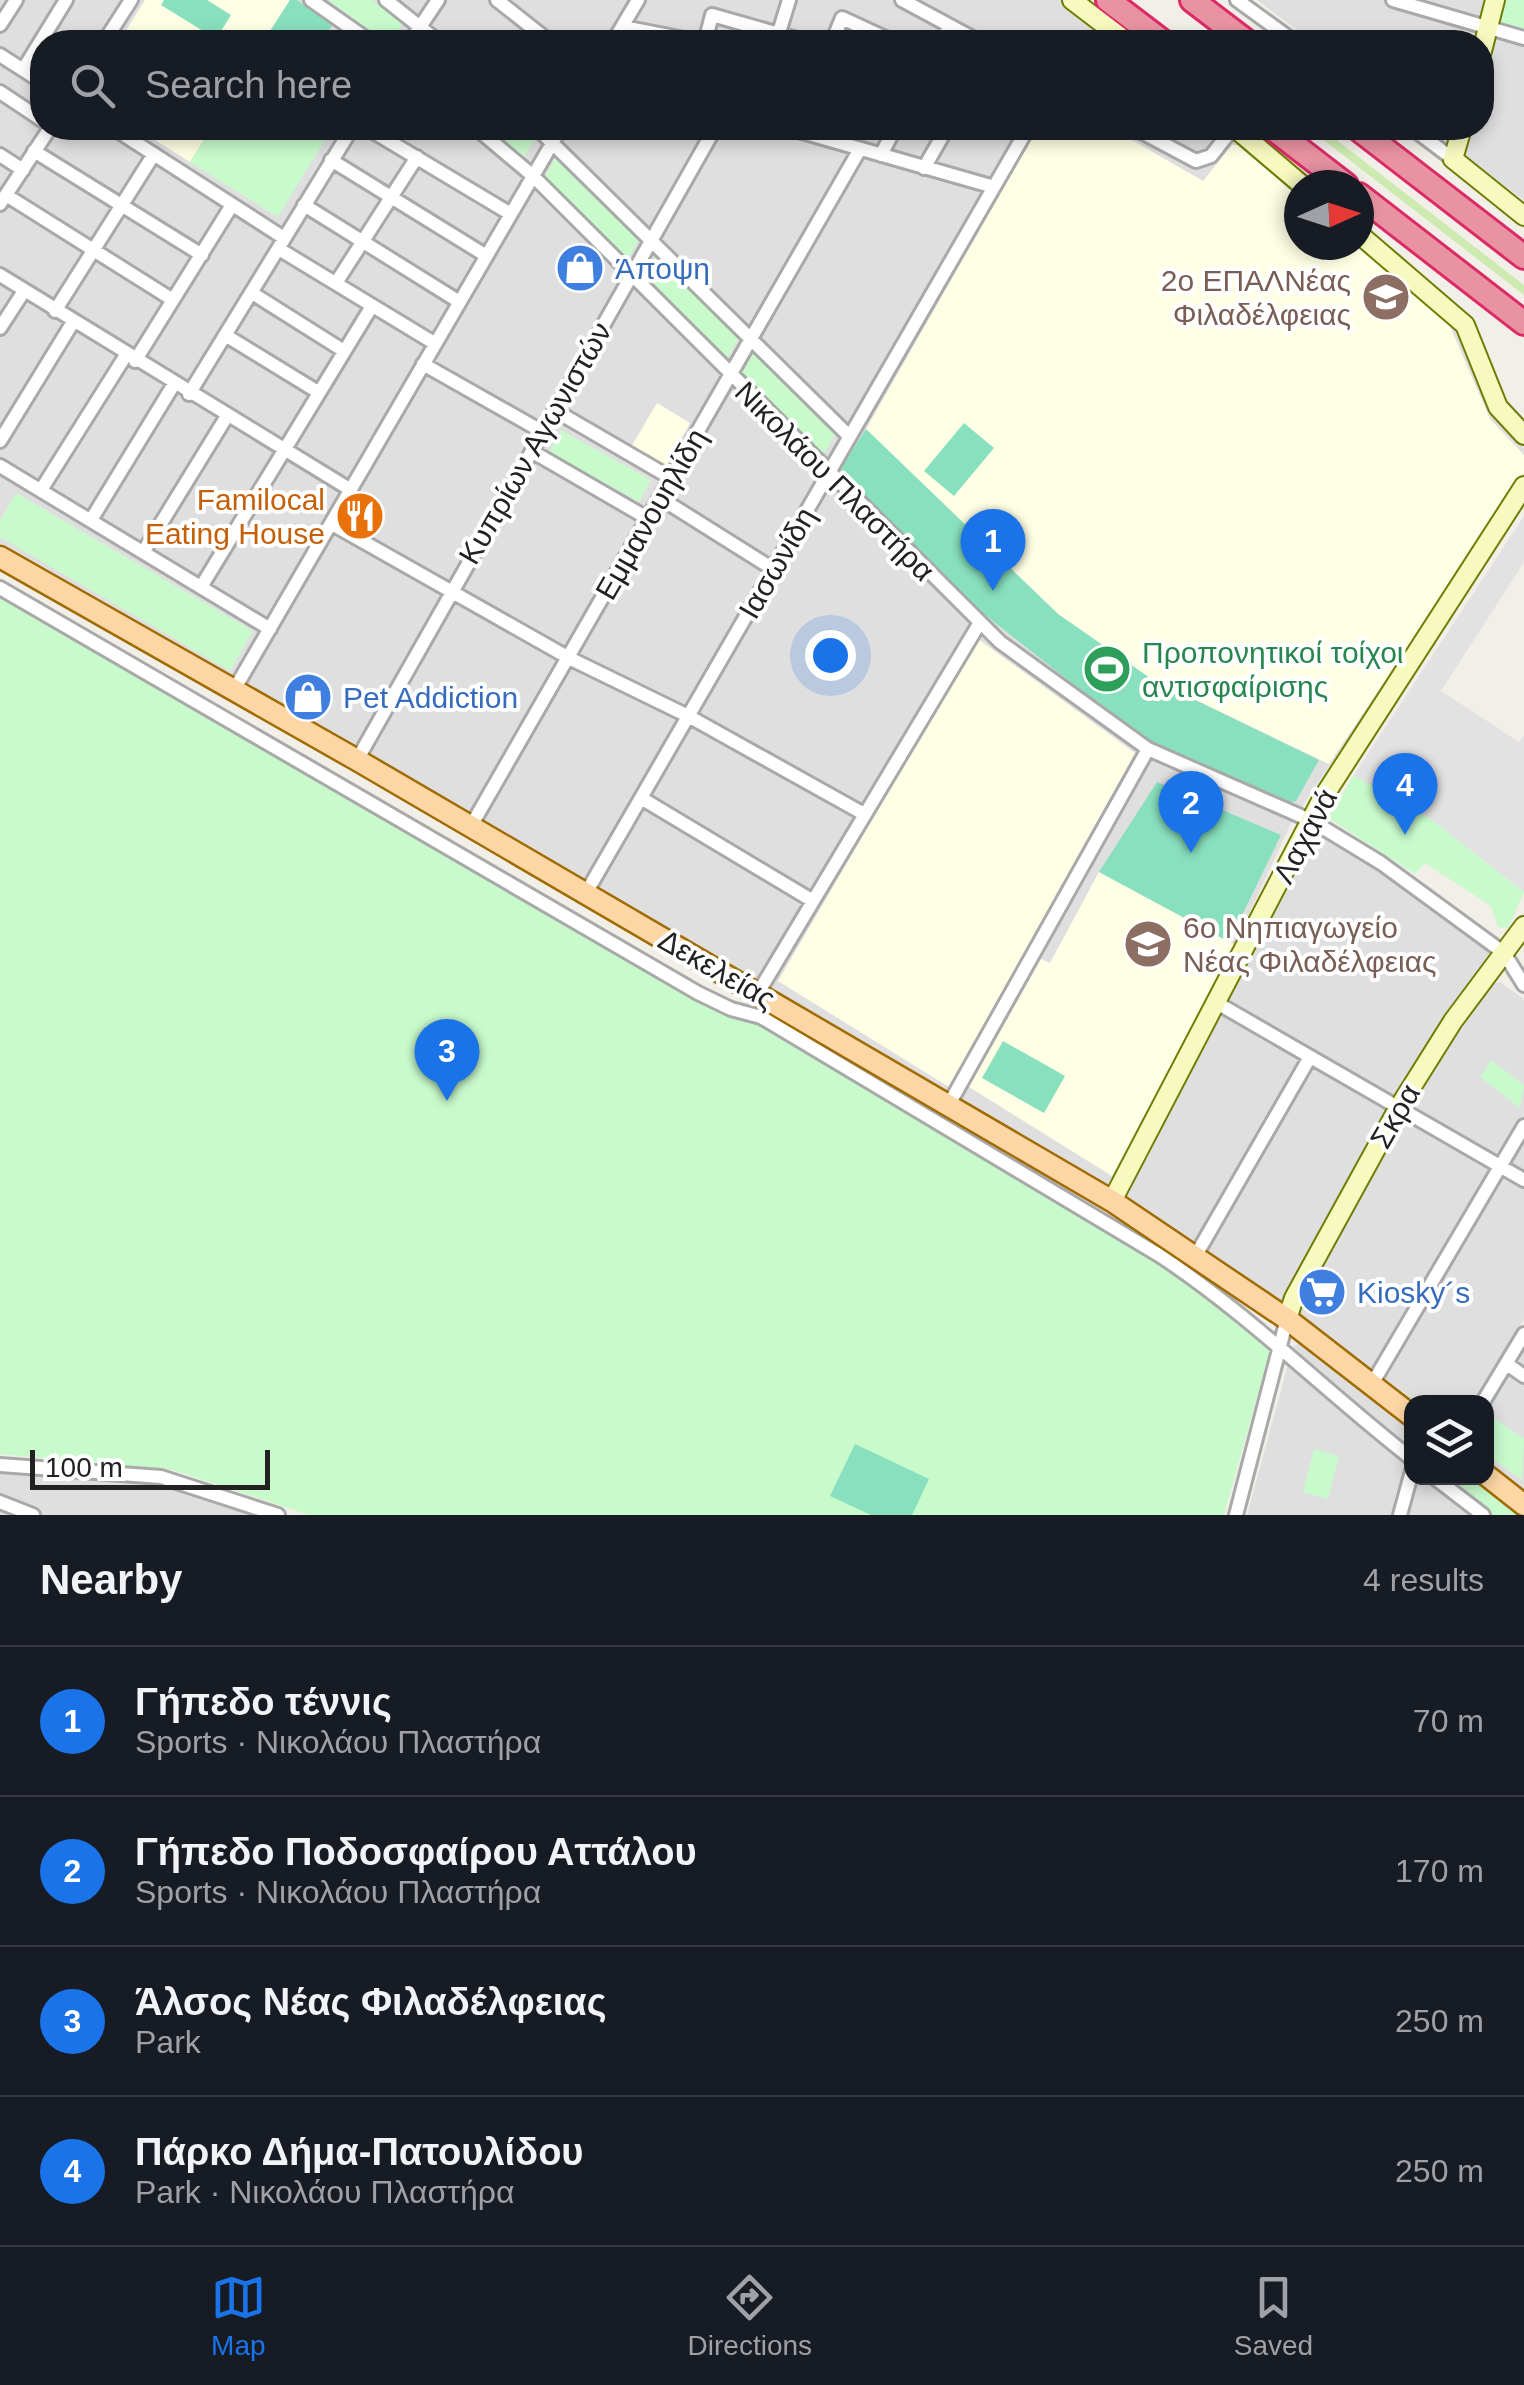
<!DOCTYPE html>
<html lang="en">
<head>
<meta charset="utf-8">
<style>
  :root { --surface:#171b24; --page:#242831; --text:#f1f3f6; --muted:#9ea1a6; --line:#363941; --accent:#1a73e8 }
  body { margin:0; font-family:Helvetica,sans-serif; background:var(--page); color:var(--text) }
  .controls { position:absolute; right:30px; bottom:30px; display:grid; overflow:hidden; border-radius:20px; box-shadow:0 5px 15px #0003 }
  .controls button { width:90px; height:90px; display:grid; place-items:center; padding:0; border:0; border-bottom:2px solid var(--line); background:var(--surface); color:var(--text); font:50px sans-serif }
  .compass { position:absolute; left:1284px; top:170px; width:90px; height:90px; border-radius:50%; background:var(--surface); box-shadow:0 5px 15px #0003; rotate:87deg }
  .scale { position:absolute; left:30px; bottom:25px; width:240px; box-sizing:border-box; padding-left:10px; border:5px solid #222; border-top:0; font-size:28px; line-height:35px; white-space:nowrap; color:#222; -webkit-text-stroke:8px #fff; paint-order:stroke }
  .you { position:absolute; left:830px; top:655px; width:35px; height:35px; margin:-25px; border:8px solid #fff; border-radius:50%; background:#1a73e8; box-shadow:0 0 0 15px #1a73e833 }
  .badge { display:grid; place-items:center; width:65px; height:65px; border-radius:50%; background:var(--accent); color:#fff; font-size:32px; font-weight:700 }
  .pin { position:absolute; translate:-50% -82px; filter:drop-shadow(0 2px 5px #0008) }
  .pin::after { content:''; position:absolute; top:52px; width:35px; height:30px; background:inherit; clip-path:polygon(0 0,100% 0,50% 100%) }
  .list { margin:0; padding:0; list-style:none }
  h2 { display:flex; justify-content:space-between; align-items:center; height:130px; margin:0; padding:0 40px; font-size:42px }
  h2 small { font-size:32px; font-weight:400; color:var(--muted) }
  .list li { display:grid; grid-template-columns:65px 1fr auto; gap:30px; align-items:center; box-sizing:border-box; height:150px; padding:0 40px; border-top:2px solid var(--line) }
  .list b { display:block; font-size:38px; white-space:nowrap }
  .list p { margin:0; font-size:32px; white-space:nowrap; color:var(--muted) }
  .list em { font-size:32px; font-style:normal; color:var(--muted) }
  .icon { flex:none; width:55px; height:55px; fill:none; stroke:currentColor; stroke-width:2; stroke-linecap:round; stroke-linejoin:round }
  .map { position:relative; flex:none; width:1524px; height:1515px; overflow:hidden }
  .search { position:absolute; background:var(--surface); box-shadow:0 5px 15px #0003; left:30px; right:30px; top:30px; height:110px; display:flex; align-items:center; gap:25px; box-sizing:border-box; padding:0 35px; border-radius:40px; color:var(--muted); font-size:38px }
  .sheet { height:730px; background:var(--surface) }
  nav { display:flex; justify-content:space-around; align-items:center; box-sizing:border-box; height:140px; border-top:2px solid var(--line); background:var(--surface); font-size:28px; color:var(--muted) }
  nav a { display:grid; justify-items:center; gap:5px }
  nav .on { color:var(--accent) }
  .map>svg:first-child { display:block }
  .residential { fill:#e0dfdf }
  .education { fill:#ffffe5 }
  .grass { fill:#cdebb0 }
  .park { fill:#c8facc }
  .pitch { fill:#88e0be }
  .parking { fill:#e2e2e2 }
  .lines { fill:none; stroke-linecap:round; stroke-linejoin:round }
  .street-casing { stroke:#a9a9a9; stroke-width:18 }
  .secondary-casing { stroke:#707d05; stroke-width:22 }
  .primary-casing { stroke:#a06b00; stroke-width:25 }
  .highway-casing { stroke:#dc2a67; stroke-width:28 }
  .street { stroke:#fff; stroke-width:12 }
  .secondary { stroke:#f7fabf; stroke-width:18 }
  .primary { stroke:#fcd6a4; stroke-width:20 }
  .highway { stroke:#e892a2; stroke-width:22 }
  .labels { text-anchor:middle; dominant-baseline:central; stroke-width:8; stroke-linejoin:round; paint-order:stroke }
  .shop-label { font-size:30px; fill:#366cbe; stroke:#fff; text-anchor:start }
  .education-label { font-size:30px; fill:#785e54; stroke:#fff; text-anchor:end }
  .street-label { font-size:30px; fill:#222; stroke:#fff }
  .food-label { font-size:30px; fill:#c56008; stroke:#fff; text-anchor:end }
  .leisure-label { font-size:30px; fill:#27864d; stroke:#fff; text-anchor:start }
</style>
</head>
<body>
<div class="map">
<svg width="1524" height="1515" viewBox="0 0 1524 1515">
  <rect width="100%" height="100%" fill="#f2efe9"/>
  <path class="residential" d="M0 0H891L969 42H42V128H553L231 677 0 546Z
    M920 0H1061L1117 42H994Z
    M1257 0H1524V200L1425 128H1482V42H1313Z
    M569 128H761L925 173 951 128H1226L1299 191V245H1359L1454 324 1472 355 1492 412 1524 448V477L1291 823 1200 1020 1109 1189 247 685Z
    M807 128H942L923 162Z
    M1321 836 1393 878 1490 950 1491 957 1391 1111 1524 1186V1319L1476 1402 1411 1405 1237 1270 1122 1196 1315 838Z
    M1500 982 1524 999V1171L1407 1102 1487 986Z
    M1301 1343 1411 1427 1412 1478H1477L1524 1515H1247L1293 1346Z
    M1524 1344V1493L1487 1464 1486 1407Z
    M0 1472 160 1485 251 1515H0Z"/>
  <path class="education" d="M145 0H290L263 42H119Z
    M136 128H211L190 162Z
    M1038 128H1111L1203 181 1232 145H1237L1299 197V245H1356L1449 324 1490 419 1524 455V474L1329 764 1150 678 1058 614 866 429Z
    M657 403 690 423 665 468 631 447Z
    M978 639 1135 753 949 1087 778 981Z
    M1099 872 1235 945 1112 1176 969 1087 1041 959 1050 963Z"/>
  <path class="grass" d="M1308 128H1321L1524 285V295Z"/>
  <path class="park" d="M328 0H372L404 23 390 42H386Z
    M1503 0H1524V33L1496 26Z
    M211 128H332L278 217 190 162Z
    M488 128H524L535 138 523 159Z
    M556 157 640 237 627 261 544 178Z
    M657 255 739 337 726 361 644 276Z
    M755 349 837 431 822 457 738 375Z
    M561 430 651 480 639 502 549 452Z
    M16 493 253 631 230 671 0 537V521Z
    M0 594 720 1011 759 1021 1202 1288 1271 1347 1224 1515H309L173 1470 0 1454Z
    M1354 775 1431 819 1524 892 1508 928 1498 927 1491 906 1425 863 1415 874 1328 818Z
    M1491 1060 1524 1085 1520 1108 1480 1077Z
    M1489 1414 1524 1439 1522 1480 1487 1455Z
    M1314 1449 1339 1456 1328 1499 1303 1492Z
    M1446 1478H1472L1519 1515H1493Z"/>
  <path class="pitch" d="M164 0H207L231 15 216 39 161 5Z
    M290 0H297L333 24 321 42H263Z
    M964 423 994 448 954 496 924 471Z
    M866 429 1058 614 1150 678 1319 760 1296 801 1287 803 1139 736 970 603 839 471Z
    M1157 782 1281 835 1229 942 1099 872Z
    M1003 1041 1065 1076 1044 1113 982 1078Z
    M855 1444 929 1479 912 1515H871L830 1496Z"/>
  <path class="parking" d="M1524 516V562L1441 691 1519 742 1524 736V892L1431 819 1354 775Z"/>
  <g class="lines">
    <g class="street-casing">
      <path id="street" d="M311 0 371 42
        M386 0 439 42
        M497 0 550 42
        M902 0 980 42
        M1237 0 1295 42
        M1393 0 1524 38
        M0 25 16 0
        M623 27 700 42
        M104 42 131 0
        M410 42 438 0
        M613 42 638 0
        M705 42 712 15 807 42
        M776 42 789 0
        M832 42 842 18 894 42
        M940 42 950 26
        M0 55 42 82
        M23 70 66 0
        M0 92 42 120
        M113 128 284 238
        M367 128 509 213
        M476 128 533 176 1000 642 1148 749 1312 821 1381 863 1504 953 1524 985
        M537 128 849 436
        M788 128 994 187
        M1134 128 1196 161 1211 156 1233 128
        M1412 128 1453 159
        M34 151 202 255
        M0 155 23 170
        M881 155 895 128
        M331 160 485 255
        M924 168 947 128
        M6 195 173 300
        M0 204 50 128
        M304 205 458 301
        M279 249 434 343
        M0 275 351 490
        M336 283 417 157
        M252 293 344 351
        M55 311 154 154
        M0 328 24 291
        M225 335 318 392
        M135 361 232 205
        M423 364 543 432
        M189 394 352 128
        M554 410 671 478
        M0 441 73 322
        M533 452 647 518
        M0 466 270 629
        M41 490 126 355
        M660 498 773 569
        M91 520 174 384
        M332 524 569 658 690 717 864 814
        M144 551 227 416
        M201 587 372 306
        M0 588 698 993 731 1009 761 1017 1159 1255C1250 1315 1326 1392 1412 1459
        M234 690 561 128
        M357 760 715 128
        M641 798 813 901
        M471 826 860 149
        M586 893 1028 128
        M758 993 979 624
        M1217 1003 1524 1180
        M948 1106 1148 749
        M1196 1255 1310 1057
        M1507 1364 1524 1376
        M1372 1384 1524 1126
        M1483 1402 1524 1334
        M0 1465 161 1477 278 1515
        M1435 1478 1483 1515
        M0 1502 33 1515
        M1236 1515 1287 1319
        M1400 1515 1412 1471"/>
    </g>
    <g class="secondary-casing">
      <path id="secondary" d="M1072 0 1127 42
        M1482 51 1495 0
        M1235 128 1302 185
        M1462 128 1453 159 1524 216
        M1359 234 1465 325 1498 407 1524 435
        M1112 1201 1322 799 1524 486
        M1287 1319 1294 1298 1399 1107 1453 1021 1524 926"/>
    </g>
    <g class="primary-casing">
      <path id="primary" d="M0 557 357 760 1112 1201 1287 1319 1412 1416
        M1486 1475 1524 1505"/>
    </g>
    <g class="highway-casing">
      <path id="highway" d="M1108 0 1163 42
        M1192 0 1247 42
        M1272 128 1346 185
        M1357 128 1524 257
        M1359 195 1524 323"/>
    </g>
    <use href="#street" class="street"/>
    <use href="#secondary" class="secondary"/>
    <use href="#primary" class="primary"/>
    <use href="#highway" class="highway"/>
  </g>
  <defs>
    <g id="shop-disc" transform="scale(2.5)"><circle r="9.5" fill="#3f7fe0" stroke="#fff"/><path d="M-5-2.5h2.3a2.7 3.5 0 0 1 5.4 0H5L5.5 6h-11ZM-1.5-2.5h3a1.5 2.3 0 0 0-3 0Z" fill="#fff"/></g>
    <g id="school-disc" transform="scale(2.5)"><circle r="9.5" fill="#8d6e63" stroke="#fff"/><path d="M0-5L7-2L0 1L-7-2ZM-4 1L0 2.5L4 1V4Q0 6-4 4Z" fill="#fff"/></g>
    <g id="restaurant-disc" transform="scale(2.5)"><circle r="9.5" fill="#e8710a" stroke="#fff"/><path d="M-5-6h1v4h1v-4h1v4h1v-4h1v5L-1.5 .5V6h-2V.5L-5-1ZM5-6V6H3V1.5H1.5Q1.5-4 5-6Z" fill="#fff"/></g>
    <g id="stadium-disc" transform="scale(2.5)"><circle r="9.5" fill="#2e9e5b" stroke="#fff"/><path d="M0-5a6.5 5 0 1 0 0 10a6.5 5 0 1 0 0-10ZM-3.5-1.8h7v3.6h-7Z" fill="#fff"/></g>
    <g id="supermarket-disc" transform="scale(2.5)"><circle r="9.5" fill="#3f7fe0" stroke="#fff"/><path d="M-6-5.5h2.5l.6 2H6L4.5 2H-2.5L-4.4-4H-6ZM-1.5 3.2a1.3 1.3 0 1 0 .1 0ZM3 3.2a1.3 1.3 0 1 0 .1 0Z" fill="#fff"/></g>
  </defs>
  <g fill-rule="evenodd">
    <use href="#shop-disc" x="580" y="268"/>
    <use href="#school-disc" x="1386" y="297"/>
    <use href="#restaurant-disc" x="360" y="516"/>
    <use href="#stadium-disc" x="1107" y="669"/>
    <use href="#shop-disc" x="308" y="697"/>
    <use href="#school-disc" x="1148" y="944"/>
    <use href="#supermarket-disc" x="1322" y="1292"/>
  </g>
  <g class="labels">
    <g class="shop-label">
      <text x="615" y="268">Άποψη</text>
      <text x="343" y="697">Pet Addiction</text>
      <text x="1357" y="1292">Kiosky´s</text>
    </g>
    <g class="education-label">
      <text x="1351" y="280">2ο ΕΠΑΛΝέας<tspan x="1351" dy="34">Φιλαδέλφειας</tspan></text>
      <text x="1183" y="927" text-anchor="start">6ο Νηπιαγωγείο<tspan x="1183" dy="34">Νέας Φιλαδέλφειας</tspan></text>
    </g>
    <g class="street-label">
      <text transform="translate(535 443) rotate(-60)">Κυπρίων Αγωνιστών</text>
      <text transform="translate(835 481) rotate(45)">Νικολάου Πλαστήρα</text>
      <text transform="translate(651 514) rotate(-60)">Εμμανουηλίδη</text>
      <text transform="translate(777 563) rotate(-60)">Ιασωνίδη</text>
      <text transform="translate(1305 836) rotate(-62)">Λαχανά</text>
      <text transform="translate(717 969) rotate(30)">Δεκελείας</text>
      <text transform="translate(1395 1116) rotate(-60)">Σκρα</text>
    </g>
    <g class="food-label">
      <text x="325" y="499">Familocal<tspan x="325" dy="34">Eating House</tspan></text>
    </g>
    <g class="leisure-label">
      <text x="1142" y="652">Προπονητικοί τοίχοι<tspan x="1142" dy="34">αντισφαίρισης</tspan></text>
    </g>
  </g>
</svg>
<div class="controls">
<button><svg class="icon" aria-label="layers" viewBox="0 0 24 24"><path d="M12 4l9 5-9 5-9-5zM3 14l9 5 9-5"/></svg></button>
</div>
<svg class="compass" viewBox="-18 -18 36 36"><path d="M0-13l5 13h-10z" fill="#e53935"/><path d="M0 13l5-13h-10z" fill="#9ea1a6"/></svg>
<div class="scale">100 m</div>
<div class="you"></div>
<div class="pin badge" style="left:993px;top:591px">1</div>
<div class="pin badge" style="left:1191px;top:853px">2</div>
<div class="pin badge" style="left:447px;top:1101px">3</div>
<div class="pin badge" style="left:1405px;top:835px">4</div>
<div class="search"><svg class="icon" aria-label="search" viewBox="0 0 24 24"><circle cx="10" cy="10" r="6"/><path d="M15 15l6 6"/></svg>Search here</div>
</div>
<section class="sheet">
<h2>Nearby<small>4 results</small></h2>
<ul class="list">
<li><span class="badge">1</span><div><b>Γήπεδο τέννις</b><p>Sports · Νικολάου Πλαστήρα</p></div><em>70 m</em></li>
<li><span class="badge">2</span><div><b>Γήπεδο Ποδοσφαίρου Αττάλου</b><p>Sports · Νικολάου Πλαστήρα</p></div><em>170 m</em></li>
<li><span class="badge">3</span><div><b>Άλσος Νέας Φιλαδέλφειας</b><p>Park</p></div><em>250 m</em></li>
<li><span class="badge">4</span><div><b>Πάρκο Δήμα-Πατουλίδου</b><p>Park · Νικολάου Πλαστήρα</p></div><em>250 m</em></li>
</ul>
</section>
<nav>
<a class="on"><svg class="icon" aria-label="map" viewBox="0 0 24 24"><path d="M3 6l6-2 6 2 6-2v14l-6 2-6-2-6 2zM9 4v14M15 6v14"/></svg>Map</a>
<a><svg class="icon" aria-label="directions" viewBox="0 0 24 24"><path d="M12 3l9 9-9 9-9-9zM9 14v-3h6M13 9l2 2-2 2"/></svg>Directions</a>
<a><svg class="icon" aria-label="saved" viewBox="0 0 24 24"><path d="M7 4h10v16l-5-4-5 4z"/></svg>Saved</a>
</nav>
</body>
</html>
